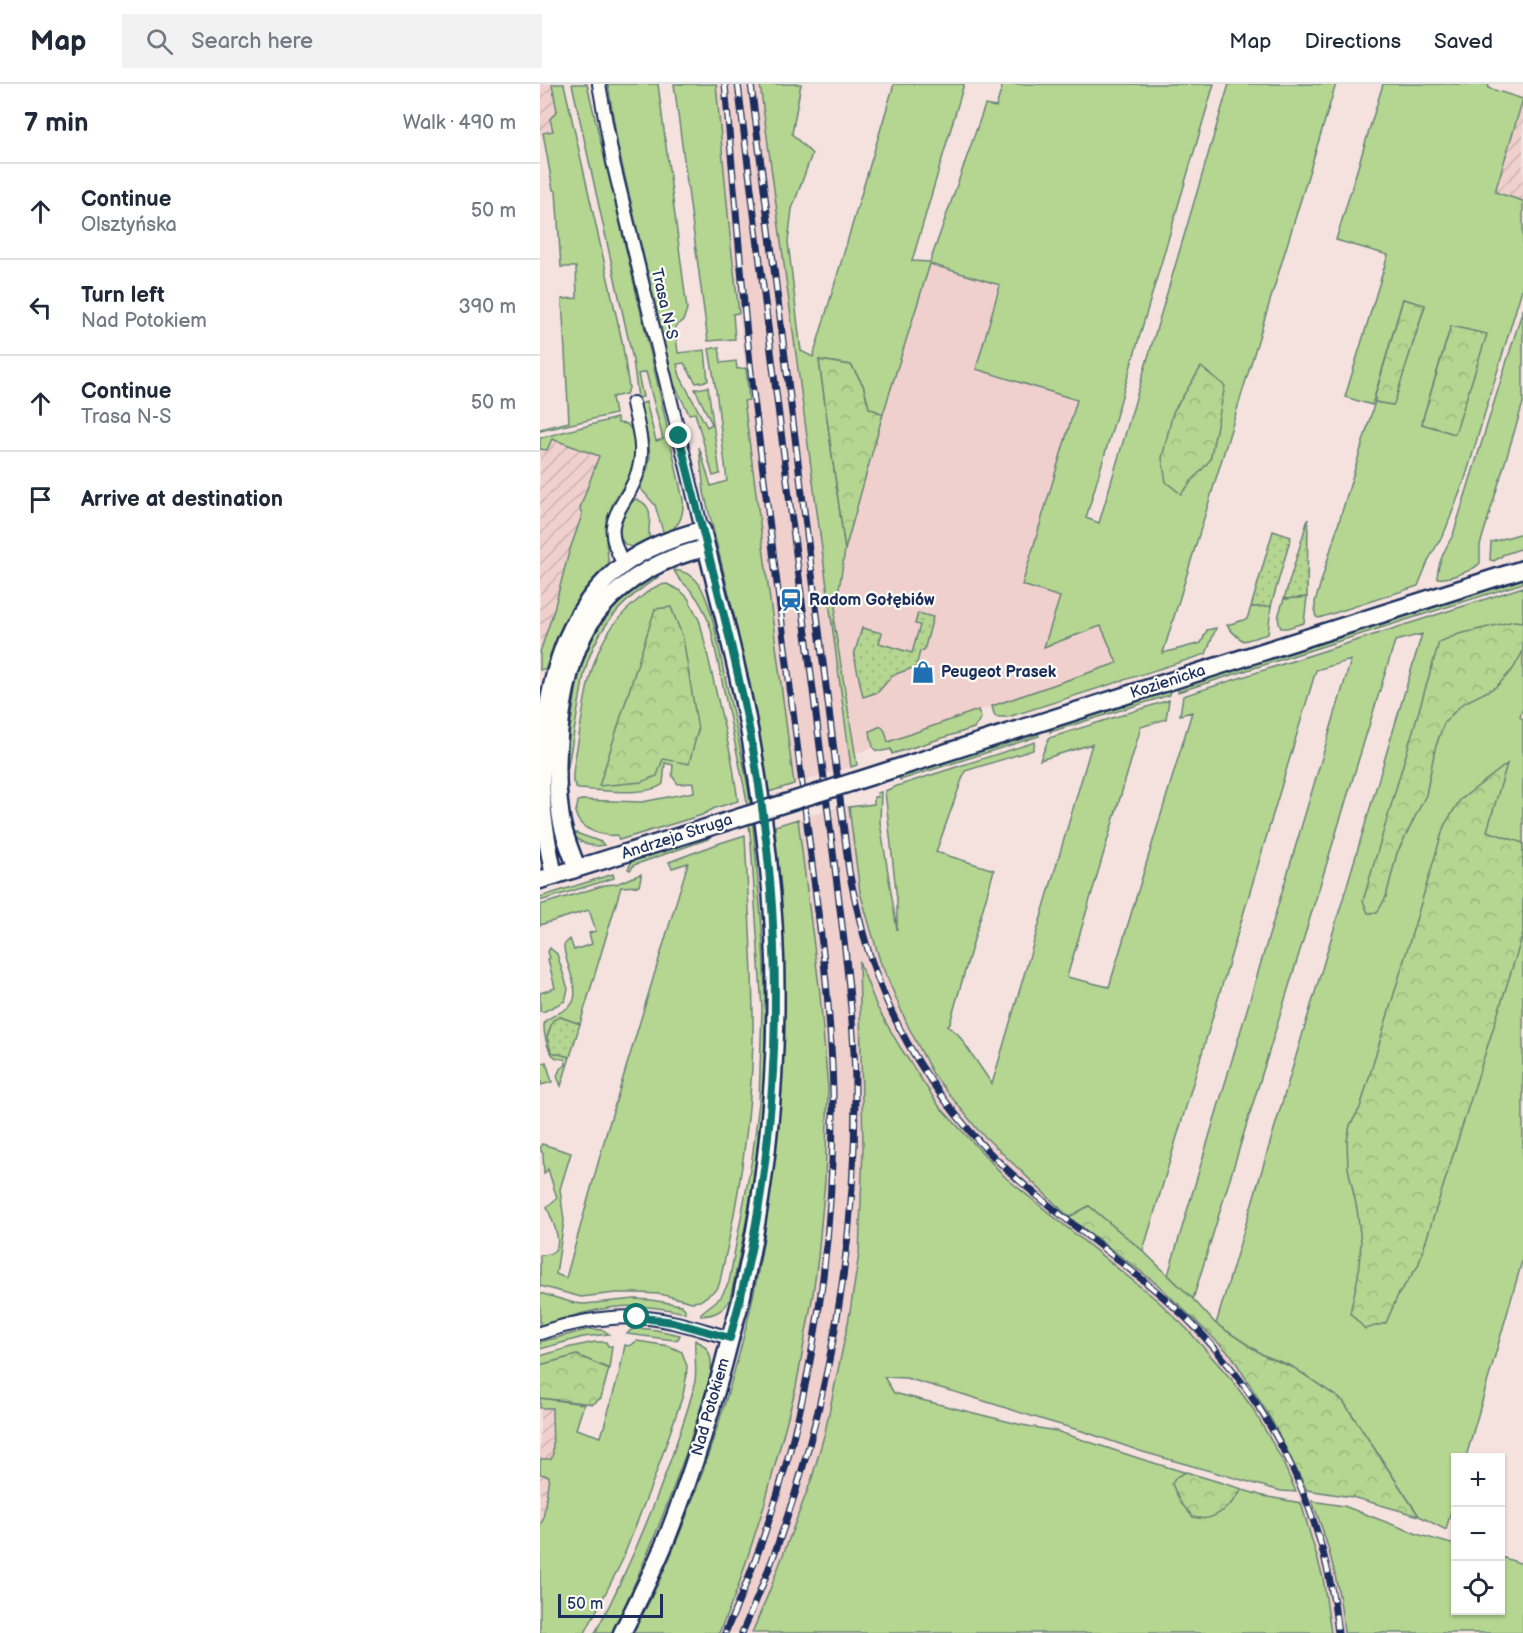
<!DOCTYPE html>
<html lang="en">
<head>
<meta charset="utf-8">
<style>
  :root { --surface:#fff; --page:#f2f2f3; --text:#1f2937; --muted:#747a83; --line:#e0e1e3 }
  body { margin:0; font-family:"Balsamiq Sans",sans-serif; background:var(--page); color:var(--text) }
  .controls { position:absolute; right:18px; bottom:18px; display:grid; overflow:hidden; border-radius:0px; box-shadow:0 2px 4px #0004 }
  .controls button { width:54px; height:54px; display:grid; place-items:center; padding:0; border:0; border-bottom:2px solid var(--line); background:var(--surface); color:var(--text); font:30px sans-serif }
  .scale { position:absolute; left:18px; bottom:15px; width:105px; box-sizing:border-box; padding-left:6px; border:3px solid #1b2f5e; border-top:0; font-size:16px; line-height:21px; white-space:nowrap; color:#1b2f5e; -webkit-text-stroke:4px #fdfcf7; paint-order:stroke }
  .stop { position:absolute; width:18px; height:18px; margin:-14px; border:4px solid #0f766e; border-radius:50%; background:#fff }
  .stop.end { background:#0f766e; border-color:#fff; box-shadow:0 2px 6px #0008 }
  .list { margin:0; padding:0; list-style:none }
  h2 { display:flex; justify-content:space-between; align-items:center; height:78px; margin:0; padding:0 24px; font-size:26px }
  h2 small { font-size:20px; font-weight:400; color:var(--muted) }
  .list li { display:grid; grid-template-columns:39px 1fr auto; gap:18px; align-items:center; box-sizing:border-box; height:96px; padding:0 24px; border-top:2px solid var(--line) }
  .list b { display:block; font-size:22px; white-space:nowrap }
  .list p { margin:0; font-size:20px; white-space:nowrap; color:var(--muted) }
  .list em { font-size:20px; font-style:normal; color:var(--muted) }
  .icon { flex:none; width:33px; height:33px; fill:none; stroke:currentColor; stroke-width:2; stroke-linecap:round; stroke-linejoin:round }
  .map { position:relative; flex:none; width:983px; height:1549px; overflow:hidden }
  header { display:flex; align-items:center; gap:36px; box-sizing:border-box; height:84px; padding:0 30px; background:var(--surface); border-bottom:2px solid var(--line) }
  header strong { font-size:28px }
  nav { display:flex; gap:33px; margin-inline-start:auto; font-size:21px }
  .search { width:420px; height:54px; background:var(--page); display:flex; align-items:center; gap:15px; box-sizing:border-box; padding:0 21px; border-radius:0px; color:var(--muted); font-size:22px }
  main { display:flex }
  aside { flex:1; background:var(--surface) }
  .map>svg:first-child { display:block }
  .built { fill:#efd0cd }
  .industrial { fill:url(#industrial-furrows) }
  .grass { fill:#b4d690; stroke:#688277; stroke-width:1.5; fill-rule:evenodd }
  .forest { fill:url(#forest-crowns); stroke:#688277; stroke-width:1.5 }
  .park { fill:url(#park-dots); stroke:#688277; stroke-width:1.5 }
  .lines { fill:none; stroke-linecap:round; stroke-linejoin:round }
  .minor-casing { stroke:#1b2f5e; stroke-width:16 }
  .secondary-casing { stroke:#1b2f5e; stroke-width:21 }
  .minor { stroke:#fdfcf7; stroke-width:12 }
  .secondary { stroke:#fdfcf7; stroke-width:16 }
  .rail-casing { stroke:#1b2f5e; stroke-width:7 }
  .rail { stroke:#fdfcf7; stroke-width:4.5; stroke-dasharray:14; stroke-linecap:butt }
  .secondary-bridge-casing { stroke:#1b2f5e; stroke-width:21; stroke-linecap:butt }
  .secondary-bridge { stroke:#fdfcf7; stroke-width:16 }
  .route { stroke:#0f766e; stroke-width:8 }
  .labels { text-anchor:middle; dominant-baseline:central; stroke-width:4.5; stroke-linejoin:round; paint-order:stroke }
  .street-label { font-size:16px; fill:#1b2f5e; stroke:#fdfcf7 }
  .poi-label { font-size:16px; font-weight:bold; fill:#1b2f5e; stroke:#fdfcf7; text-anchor:start }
</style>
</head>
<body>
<header>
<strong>Map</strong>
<div class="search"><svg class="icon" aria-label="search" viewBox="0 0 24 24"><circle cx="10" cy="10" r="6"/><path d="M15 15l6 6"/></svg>Search here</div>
<nav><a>Map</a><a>Directions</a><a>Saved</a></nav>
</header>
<main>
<aside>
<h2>7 min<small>Walk · 490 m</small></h2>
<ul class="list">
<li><svg class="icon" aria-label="ahead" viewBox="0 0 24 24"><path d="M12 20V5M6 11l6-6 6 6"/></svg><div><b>Continue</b><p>Olsztyńska</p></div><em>50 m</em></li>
<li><svg class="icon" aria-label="left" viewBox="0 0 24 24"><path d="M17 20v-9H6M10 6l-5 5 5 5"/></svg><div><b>Turn left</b><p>Nad Potokiem</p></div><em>390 m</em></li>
<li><svg class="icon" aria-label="ahead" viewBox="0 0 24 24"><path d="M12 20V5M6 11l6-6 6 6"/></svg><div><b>Continue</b><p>Trasa N-S</p></div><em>50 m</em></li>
<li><svg class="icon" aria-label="arrive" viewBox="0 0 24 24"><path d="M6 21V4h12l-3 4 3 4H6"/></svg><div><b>Arrive at destination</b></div></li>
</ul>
</aside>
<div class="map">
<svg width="983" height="1549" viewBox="0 0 983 1549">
  <defs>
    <pattern id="industrial-furrows" width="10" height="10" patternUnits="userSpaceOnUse" patternTransform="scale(1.5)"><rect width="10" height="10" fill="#efd0cd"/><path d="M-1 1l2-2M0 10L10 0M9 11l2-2" fill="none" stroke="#ccb3b2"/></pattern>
    <pattern id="forest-crowns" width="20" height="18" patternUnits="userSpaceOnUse" patternTransform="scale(1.5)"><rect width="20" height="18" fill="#b4d690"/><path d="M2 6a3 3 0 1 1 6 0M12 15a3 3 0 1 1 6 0" fill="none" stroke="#9ab87f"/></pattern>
    <pattern id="park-dots" width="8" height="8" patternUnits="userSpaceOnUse" patternTransform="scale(1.5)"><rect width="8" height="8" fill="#b4d690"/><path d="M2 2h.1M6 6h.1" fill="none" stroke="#9ab87f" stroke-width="1.8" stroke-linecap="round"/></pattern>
  </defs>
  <rect width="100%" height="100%" fill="#f5e2de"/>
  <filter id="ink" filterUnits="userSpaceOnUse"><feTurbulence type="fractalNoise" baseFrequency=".0167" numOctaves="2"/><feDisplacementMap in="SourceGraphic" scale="12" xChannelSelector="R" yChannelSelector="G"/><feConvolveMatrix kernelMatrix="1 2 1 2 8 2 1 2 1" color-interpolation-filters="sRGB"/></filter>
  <g filter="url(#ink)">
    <path class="built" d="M176 0H220L311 683 254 700 204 316 209 315 191 162Z
      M389 180 460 201 537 316 482 500 520 513 562 542 577 579 478 613 349 659 315 669 294 538 305 466 343 330Z
      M306 721 309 723 320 809 339 877 368 942 393 990 438 1046 529 1133 617 1200 692 1272 731 1335 772 1417 787 1460 799 1506 804 1549H791L783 1494 761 1419 741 1374 713 1325 692 1296 667 1267 647 1245 618 1217 466 1094 399 1022 349 944 337 923 320 879 323 1005 322 1109 319 1170 309 1234 302 1271 298 1284 285 1348 272 1394 229 1508 212 1549H179L197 1506 224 1422 256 1303 273 1210 278 1173 285 1097 288 1005 280 910 258 735Z"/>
    <path class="industrial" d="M0 0H12L17 27 13 48 0 50Z
      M983 14V117L955 109Z
      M12 355 59 372 40 424 42 430 29 468 13 529 0 568V365L7 366Z
      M0 1324H12L13 1371 3 1436 0 1441Z"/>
    <path class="grass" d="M12 0H24L82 257 89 304 86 310 72 313 75 330 0 347V345L29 338 22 215 37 214 36 183H21L16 107 13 106 3 49 13 47 10 35 17 27Z
      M32 0H47L117 297 143 416C144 433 139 443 124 451L115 421 101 405V401L108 383 110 373 109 360 100 320 106 318 116 357 123 355 106 288 98 290 103 313 98 314 93 276Z
      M68 0H118L147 225 143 237 135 243 138 269 165 266 168 297 156 299 144 279 137 280 140 292 167 343 172 340 155 305 168 303 180 390 173 392 155 329 149 330 134 300 78 63Z
      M134 0H176L191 162 199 229 193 230 195 255 168 257Z
      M220 0H261L252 50 272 70 252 125 248 158 261 267 273 273 354 0H424L372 177 390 178 445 21 456 23 463 0H674L546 434 559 439 689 0H796L623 569 661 559 667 546 676 544 666 570 468 633H457L454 630 452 622 577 579 561 542 504 563 520 513 482 501 537 316 436 285 460 201 390 180 343 330 329 324 323 301 311 281 279 276 305 466 294 538 317 681 311 683Z
      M843 0H949L948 4 983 15 955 108 983 117V202L925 395 905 447 889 475 878 502 779 534 776 533 775 529V518L834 321 835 318 853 321 885 222 863 215 832 321 805 313 848 171 796 156ZM911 242 915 349 882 340 884 331Z
      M983 225V319L940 461V479C933 487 907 496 897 494 898 478 905 465 913 451Z
      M179 263 181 279 196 277 197 285 206 284 209 316 204 317 254 700 229 708 195 535 164 408 159 363 171 402 187 397 176 306 169 265Z
      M77 334 78 339 87 340 94 349 95 371 89 393 73 419 66 438V457L69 483 10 583 0 586V568L13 529 29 468 42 431 40 424 59 372 12 355 7 366 0 365V354Z
      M96 415C119 423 105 443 110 457 105 460 98 464 92 463 70 460 83 422 96 415Z
      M983 449V464L962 471V472L954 477 950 476 951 458Z
      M134 486C142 487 149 489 155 495 171 511 179 566 184 589 193 629 202 669 209 710 215 750 217 791 221 832 226 897 227 962 222 1027 216 1091 204 1153 190 1215 183 1228 174 1231 161 1232V1229L181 1213 189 1198 212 1075 219 1018 222 925 211 760 206 712 171 545C167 532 162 520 153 509 146 500 138 497 134 486Z
      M119 489 118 493C82 516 53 548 44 591L25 699C24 674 29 650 33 626 36 609 37 592 43 576 56 537 84 509 119 489Z
      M983 493V499L638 608V603Z
      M127 500 141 507 148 514 160 538 192 677 198 717 175 724 162 731 79 756 77 751C64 753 40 746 36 731 35 726 38 722 38 717L41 716 102 718 154 708 153 699 138 700 132 692 133 681 125 679 123 700C107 713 60 706 39 705L36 704V701L33 698C32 683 37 667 39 652 48 597 52 552 99 515 108 507 115 501 127 500ZM158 646 148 679 123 674 101 698 59 701Z
      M983 503V624L980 633 983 635V1174L926 1373 916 1374 915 1412 906 1446 879 1432 803 1317 751 1282 723 1271 676 1240 882 550 855 557 653 1215 628 1191 811 576 776 586 603 1167 549 1122 529 1133 438 1046 393 990 368 942 340 877 320 808 309 723 334 720V713H338L337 709 341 708 340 738 357 846V816L345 707 357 702 495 658 493 666 425 687 396 768 454 786 410 939 407 942 418 950 452 1000 552 660 500 676 509 654 629 616 626 635 601 643 527 893 569 903 652 628 640 631 643 612Z
      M767 513 764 539 747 544H741C735 536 741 524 744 515Z
      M731 522 728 550 704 557C699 555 690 546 687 541L707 535 711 523Z
      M631 605 630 611 510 648 512 642Z
      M438 626 441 634 434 644 352 670 351 665C331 671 333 665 330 647L341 642 345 647 348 658Z
      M497 647 499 652 360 696 359 691Z
      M258 735 280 910 288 1005 285 1097 278 1173 273 1210 256 1303 224 1422 197 1506 179 1549H93C125 1491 150 1428 170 1365 194 1294 215 1220 225 1145 232 1096 235 1046 238 996 241 946 243 896 242 846 241 812 237 777 235 742Z
      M36 749 61 758 64 761C50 764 41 759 32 750Z
      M205 751C208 820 214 888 213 957 211 1039 198 1121 179 1201L177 1205 160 1217 152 1218 120 1210 99 1209H76L41 1213 0 1202V1171C31 1171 13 1139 7 1123L17 1114 8 1085 4 1090 3 1070 0 1065 2 1060 31 1069 20 1105 24 1137 16 1190 26 1194 67 1047 148 779 132 784 129 778 180 759Z
      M166 752 168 755 94 781 90 786 88 785 92 777Z
      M73 790 74 794 0 817V813Z
      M101 790V793L99 802 81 803 40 940 20 933 12 968 30 973 21 1002 17 992 20 985 26 981 25 975C22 975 18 975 15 973 7 968 2 945 5 937 13 931 23 928 30 922 44 909 23 878 24 861L30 855 34 866 52 860 49 849 56 847 49 826 0 841V821L65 801 76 800Z
      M10 864 17 870 28 905 25 917 3 928 0 927V909L15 904 8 875 10 874 8 868Z
      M319 877 337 923 360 963 399 1022 466 1094 618 1217 647 1245 692 1296 713 1325 741 1374 756 1408 741 1407 603 1368 542 1347 507 1337 425 1311 366 1294 344 1293 354 1309 482 1341 516 1347 601 1375 723 1412 761 1419 783 1494 791 1549H212L229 1508 272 1394 285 1348 309 1234 319 1170 323 1063Z
      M6 978 12 998 1 1001 0 980Z
      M0 1209 34 1219 44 1220 95 1215 111 1216 141 1221 145 1225V1229C88 1215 55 1224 0 1242Z
      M99 1244 116 1246 140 1251 138 1255 134 1256 87 1250 91 1246Z
      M50 1245 63 1246 69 1250 43 1253 0 1265V1258Z
      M155 1256C171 1263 172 1274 171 1290 145 1380 112 1465 72 1549H55C87 1489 113 1427 135 1363 142 1341 151 1319 155 1297 157 1283 154 1269 155 1256Z
      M97 1257 129 1262 142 1268 147 1282 146 1295 143 1311 115 1392 81 1479 45 1549H0V1441L3 1436 9 1392 0 1390V1375H11L13 1371 12 1324H0V1314L44 1320 36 1345 61 1353 80 1286 85 1261 89 1262Z
      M55 1258H66L68 1262H72L69 1285 37 1271 0 1281V1272L31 1263Z
      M772 1417 804 1422 880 1451 915 1461 916 1526H960L961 1473 983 1480V1549H804C800 1504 789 1459 772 1417Z"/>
    <path class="forest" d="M863 215 885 221 855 317 853 321 835 318V312Z
      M911 242 947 250 915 350 882 340 884 331Z
      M279 276 311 281 323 301 329 324 343 330 305 466Z
      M661 283 685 302 670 376 641 410 626 398 622 374 633 328Z
      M131 523 143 554 158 646 149 680 123 675 117 692 101 698 59 702 115 525Z
      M974 537 983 538V567L973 585 956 603 922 620 904 639 895 665 886 711 857 769 846 813 837 829H828L823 817 899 558 919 550Z
      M967 680 947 747 983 759V850L878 1182 858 1211 846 1239 825 1245 810 1229 818 1193 821 1158 817 1125 808 1084 807 1057 810 1041 820 1024 904 742 920 716Z
      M549 1122 603 1167 653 1215 676 1240 723 1271 754 1284 803 1317 879 1432 812 1413 767 1406 731 1335 692 1272 617 1200 529 1133Z
      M37 1271 69 1285 61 1314 53 1320 0 1314V1281Z
      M646 1388 702 1405C695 1417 683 1430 668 1434 663 1435 657 1434 653 1433L641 1419 632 1400 636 1393Z"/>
    <path class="park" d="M768 435 767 513 744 515Z
      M733 447 751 453 731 522 711 523Z
      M378 529 393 533 384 567H380L376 583 353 591 338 608 323 613 314 571 322 544 342 549 339 559 372 569 380 541 375 540Z
      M20 933 40 940 30 973 11 968 7 953 13 936Z"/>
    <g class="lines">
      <g class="minor-casing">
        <path id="minor" d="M59 0 73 78 162 446
          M84 480C55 432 89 425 99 384 105 362 97 340 93 319
          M0 1249C43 1235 88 1228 132 1238 152 1242 171 1249 190 1254"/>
      </g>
      <g class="secondary-casing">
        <path id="secondary" d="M313 698 983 485
          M37 784C30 766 22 747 20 727 12 671 22 568 61 524 89 492 125 473 166 464
          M14 792C9 766 3 741 2 715 0 690 2 666 5 642 13 580 31 521 83 481 106 463 134 454 162 446 180 519 201 593 213 668 219 703 224 739 228 775 244 915 234 1069 203 1206 200 1223 194 1239 190 1255 173 1322 153 1387 128 1451 115 1484 98 1517 82 1549
          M0 796 201 733"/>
      </g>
      <use href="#minor" class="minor"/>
      <use href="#secondary" class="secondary"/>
      <g class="rail-casing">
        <path id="rail" d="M185 0 205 231 213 307 283 868C288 915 292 962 293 1009 295 1193 262 1380 185 1549
          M198 0 305 865C310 912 315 959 315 1006 316 1192 279 1378 202 1549
          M211 0 309 787C316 821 323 854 335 887 358 953 398 1014 446 1065 464 1084 484 1101 505 1118 546 1152 589 1183 629 1218 724 1303 785 1422 798 1549"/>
      </g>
      <use href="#rail" class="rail"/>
      <g class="secondary-bridge-casing">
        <path id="secondary-bridge" d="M201 733 313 698"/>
      </g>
      <use href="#secondary-bridge" class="secondary-bridge"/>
    </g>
  </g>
  <g class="lines" filter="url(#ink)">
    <path class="route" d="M97 1233 133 1238 190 1254C243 1066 247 857 213 665 194 560 164 456 139 352"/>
  </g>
  <defs>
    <g id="station-bare" transform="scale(1.8)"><path d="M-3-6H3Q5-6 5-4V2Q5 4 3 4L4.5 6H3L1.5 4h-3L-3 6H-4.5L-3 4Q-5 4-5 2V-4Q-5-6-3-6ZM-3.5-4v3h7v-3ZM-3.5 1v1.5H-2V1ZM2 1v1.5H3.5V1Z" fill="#1f6fb2" stroke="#fdfcf7" stroke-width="2.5" paint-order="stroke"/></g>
    <g id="shop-bare" transform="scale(1.8)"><path d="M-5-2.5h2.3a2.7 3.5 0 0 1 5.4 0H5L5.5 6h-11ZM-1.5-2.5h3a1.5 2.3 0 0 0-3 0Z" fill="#1f6fb2" stroke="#fdfcf7" stroke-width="2.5" paint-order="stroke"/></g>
  </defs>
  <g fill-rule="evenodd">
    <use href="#station-bare" x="251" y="516"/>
    <use href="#shop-bare" x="383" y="588"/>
  </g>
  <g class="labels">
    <g class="street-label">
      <text transform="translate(124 220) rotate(77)">Trasa N-S</text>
      <text transform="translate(628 598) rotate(-18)">Kozienicka</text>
      <text transform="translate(137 753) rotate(-18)">Andrzeja Struga</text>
      <text transform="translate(171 1323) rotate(-74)">Nad Potokiem</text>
    </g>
    <g class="poi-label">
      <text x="269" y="516">Radom Gołębiów</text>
      <text x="401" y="588">Peugeot Prasek</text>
    </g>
  </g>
</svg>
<div class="controls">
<button>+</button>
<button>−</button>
<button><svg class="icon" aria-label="locate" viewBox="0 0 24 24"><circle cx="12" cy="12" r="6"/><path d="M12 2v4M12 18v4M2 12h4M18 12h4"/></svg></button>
</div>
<div class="scale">50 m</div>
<div class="stop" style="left:97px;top:1233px"></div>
<div class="stop end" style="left:139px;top:352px"></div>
</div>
</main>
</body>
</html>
